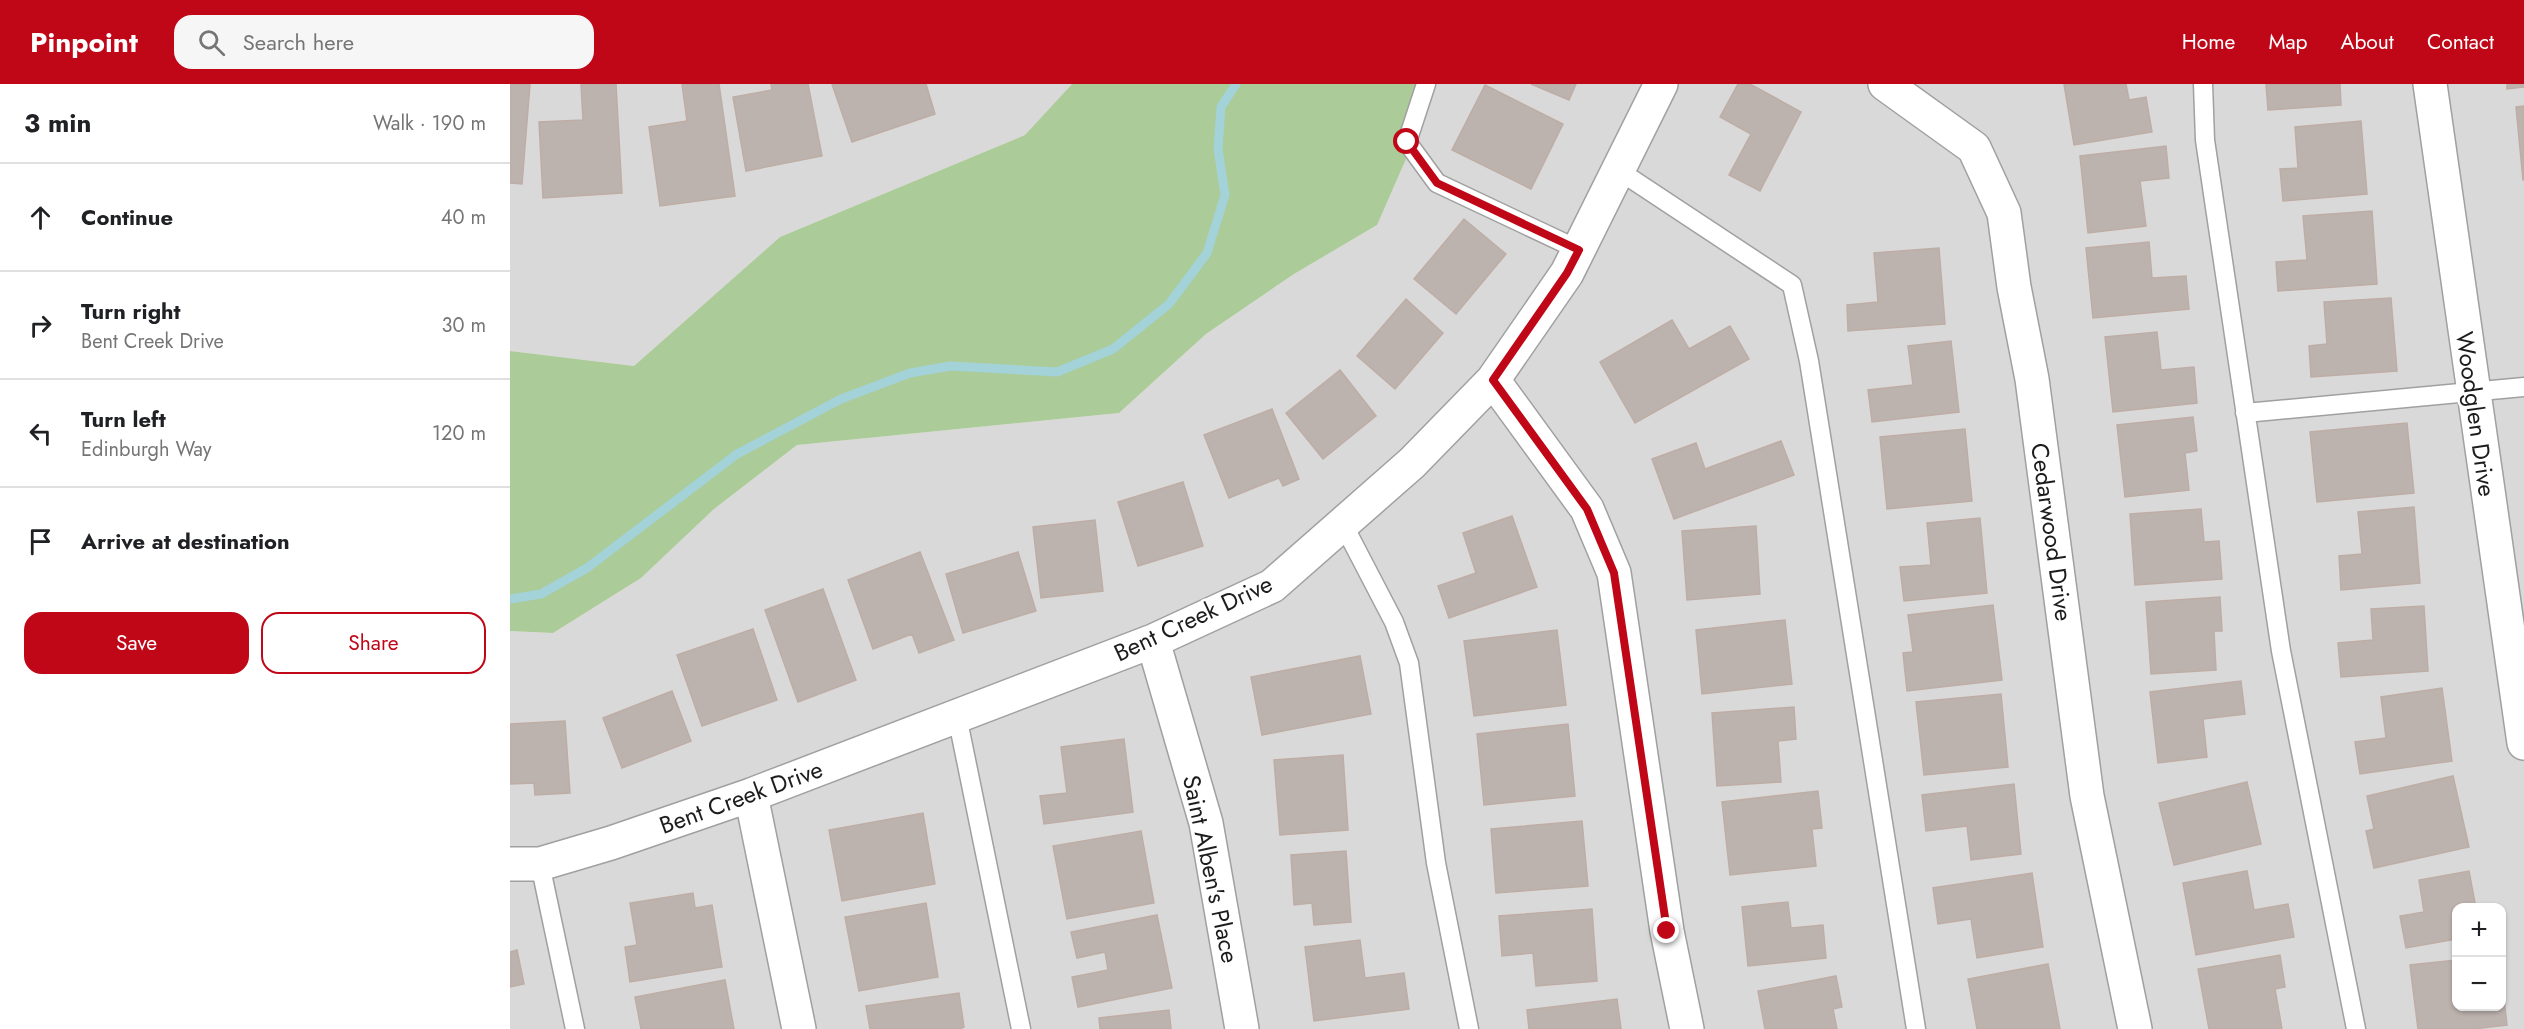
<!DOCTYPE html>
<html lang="en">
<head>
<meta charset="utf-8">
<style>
  :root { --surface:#fff; --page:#f6f6f6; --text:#202124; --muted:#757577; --line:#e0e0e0; --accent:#c00718 }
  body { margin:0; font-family:Jost,sans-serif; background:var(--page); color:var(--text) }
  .controls { position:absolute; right:18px; bottom:18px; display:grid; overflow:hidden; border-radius:12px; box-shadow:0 2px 4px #0004 }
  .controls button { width:54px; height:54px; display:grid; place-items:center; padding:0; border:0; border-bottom:2px solid var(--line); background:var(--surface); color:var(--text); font:30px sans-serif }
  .stop { position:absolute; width:18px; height:18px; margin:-14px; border:4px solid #c00718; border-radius:50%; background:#fff }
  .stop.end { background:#c00718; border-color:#fff; box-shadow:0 2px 6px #0008 }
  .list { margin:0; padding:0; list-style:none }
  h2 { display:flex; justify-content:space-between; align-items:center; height:78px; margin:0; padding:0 24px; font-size:26px }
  h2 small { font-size:20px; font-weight:400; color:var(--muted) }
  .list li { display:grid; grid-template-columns:39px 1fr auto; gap:18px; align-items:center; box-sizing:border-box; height:108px; padding:0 24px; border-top:2px solid var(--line) }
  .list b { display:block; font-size:22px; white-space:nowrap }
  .list p { margin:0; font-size:20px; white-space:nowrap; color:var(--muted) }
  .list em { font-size:20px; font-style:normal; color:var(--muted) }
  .actions { display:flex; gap:12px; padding:18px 24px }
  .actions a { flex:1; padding:14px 0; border:2px solid var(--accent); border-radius:18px; text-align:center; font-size:21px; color:var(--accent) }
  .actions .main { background:var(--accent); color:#fff }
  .icon { flex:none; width:33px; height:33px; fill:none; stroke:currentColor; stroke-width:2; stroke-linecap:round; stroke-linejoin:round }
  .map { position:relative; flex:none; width:2014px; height:945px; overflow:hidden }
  header { display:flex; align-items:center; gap:36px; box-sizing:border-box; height:84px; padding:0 30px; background:var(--accent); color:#fff }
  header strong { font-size:28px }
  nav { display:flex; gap:33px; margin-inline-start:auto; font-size:21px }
  .search { width:420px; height:54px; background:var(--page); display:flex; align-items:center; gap:15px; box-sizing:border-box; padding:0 21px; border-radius:18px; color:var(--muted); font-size:22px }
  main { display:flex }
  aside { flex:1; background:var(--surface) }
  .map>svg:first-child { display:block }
  .residential { fill:#dad9d9; fill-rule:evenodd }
  .forest { fill:#abcb98 }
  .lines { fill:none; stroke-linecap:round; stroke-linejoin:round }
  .stream { stroke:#a3d2d9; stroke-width:9 }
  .building { fill:#bdb3ae; stroke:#beada5; stroke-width:1.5 }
  .lane-casing { stroke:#a0a0a0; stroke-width:21 }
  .street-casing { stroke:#a0a0a0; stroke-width:36 }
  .lane { stroke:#fff; stroke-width:18 }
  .street { stroke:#fff; stroke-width:33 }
  .route { stroke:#c00718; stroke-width:8 }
  .labels { text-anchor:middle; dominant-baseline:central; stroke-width:5; stroke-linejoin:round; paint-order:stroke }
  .street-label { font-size:24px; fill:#1c1c1c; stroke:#fff }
</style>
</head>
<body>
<header>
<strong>Pinpoint</strong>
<div class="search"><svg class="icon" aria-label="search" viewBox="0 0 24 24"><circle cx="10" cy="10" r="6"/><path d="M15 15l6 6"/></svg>Search here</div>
<nav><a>Home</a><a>Map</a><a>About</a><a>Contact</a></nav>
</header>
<main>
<aside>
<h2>3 min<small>Walk · 190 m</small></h2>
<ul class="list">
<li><svg class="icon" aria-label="ahead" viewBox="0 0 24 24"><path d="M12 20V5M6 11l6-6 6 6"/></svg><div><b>Continue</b></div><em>40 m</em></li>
<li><svg class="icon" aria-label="right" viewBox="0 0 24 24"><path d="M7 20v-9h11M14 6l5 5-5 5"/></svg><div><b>Turn right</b><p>Bent Creek Drive</p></div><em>30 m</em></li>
<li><svg class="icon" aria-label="left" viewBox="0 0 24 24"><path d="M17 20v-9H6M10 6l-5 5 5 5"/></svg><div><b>Turn left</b><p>Edinburgh Way</p></div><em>120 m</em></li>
<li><svg class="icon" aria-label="arrive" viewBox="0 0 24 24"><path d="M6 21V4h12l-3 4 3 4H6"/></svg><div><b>Arrive at destination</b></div></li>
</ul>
<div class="actions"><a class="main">Save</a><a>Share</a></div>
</aside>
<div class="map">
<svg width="2014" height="945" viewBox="0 0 2014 945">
  <rect width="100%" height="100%" fill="#ede8e2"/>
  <path class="residential" d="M0 0H562L515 51 270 153 124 282 0 267Z
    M913 0H2014V945H0V547L43 549 131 494 204 425 287 361 609 329 696 250 784 190 867 141ZM1946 824H1992V922H1946Z"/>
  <path class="forest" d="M562 0H913L909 45 867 141 784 190 696 250 609 329 287 361 204 425 131 494 43 549 0 547V267L124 282 270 153 515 51Z"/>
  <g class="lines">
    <path class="stream" d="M0 515 31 510 77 484 227 370 331 315 400 289 440 282 547 288 603 265 659 220 697 169 715 111 708 65 711 23 726 0"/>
  </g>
  <path class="building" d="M0 0H20L12 100 0 99Z
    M71 0H106L112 109 33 114 29 38 73 36Z
    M172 0H209L225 112 150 122 139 43 177 37Z
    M261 0H298L312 72 236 87 223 13 262 6Z
    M322 0H416L425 30 342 58Z
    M1021 0H1066L1059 16Z
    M1228 0H1240L1291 28 1250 107 1219 91 1241 50 1210 33Z
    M1554 0H1616L1619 16 1636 13 1642 48 1564 61Z
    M1756 0H1830L1831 21 1758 26Z
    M1997 0H2014V3L1997 5Z
    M975 1 1053 40 1021 105 942 66Z
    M2014 22V96H2013L2006 23Z
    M1851 37 1857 110 1773 117 1770 85 1788 84 1785 43Z
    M1656 62 1659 94 1630 97 1636 142 1578 149 1570 72Z
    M1862 127 1867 200 1768 207 1766 178 1797 176 1793 132Z
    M954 135 996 170 946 230 904 195Z
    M1639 158 1642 194 1676 192 1679 225 1583 234 1576 164Z
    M1429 164 1435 240 1338 247 1337 221 1368 218 1364 169Z
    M1881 214 1887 287 1801 293 1799 262 1817 260 1814 218Z
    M896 215 933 249 885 305 847 272Z
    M1162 236 1179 265 1220 242 1239 275 1125 339 1090 278Z
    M1647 248 1651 286 1684 283 1687 319 1603 328 1595 253Z
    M1441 257 1449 328 1362 338 1358 306 1403 301 1398 262Z
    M830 286 866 332 813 375 776 329Z
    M762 325 789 395 773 402 769 394 719 414 694 351Z
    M1683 333 1687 367 1675 369 1679 406 1615 413 1607 341Z
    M1897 339 1904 409 1807 418 1800 348Z
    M1455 345 1462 417 1377 425 1370 353Z
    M1271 357 1284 391 1164 435 1142 375 1186 359 1195 385Z
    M673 398 693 462 628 482 608 418Z
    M1904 423 1910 499 1831 506 1829 472 1852 470 1848 428Z
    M1691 425 1694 458 1709 457 1712 495 1625 501 1620 430Z
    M1002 432 1027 503 939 534 928 502 966 489 953 449Z
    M1470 434 1477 509 1394 517 1390 483 1421 481 1417 439Z
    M585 436 593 507 531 514 523 443Z
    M1246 442 1250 510 1177 516 1172 447Z
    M410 468 444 556 409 569 402 550 363 565 338 496Z
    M508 468 526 527 453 549 436 490Z
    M313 505 346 596 288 618 255 526Z
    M1710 513 1712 547H1704L1706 586 1641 590 1636 518Z
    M1483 521 1492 596 1397 607 1393 569 1403 568 1398 531Z
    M1914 522 1918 587 1831 593 1828 559 1863 556 1861 525Z
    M1275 536 1282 600 1192 610 1186 546Z
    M243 545 267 616 192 642 167 571Z
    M1047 546 1056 621 964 632 954 557Z
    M850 572 861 630 752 651 741 593Z
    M1731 597 1735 630 1693 635 1697 673 1648 679 1640 608Z
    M1932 604 1942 677 1850 690 1845 658 1876 654 1871 613Z
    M162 607 181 657 112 684 93 634Z
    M1491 610 1498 683 1414 691 1406 618Z
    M1284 623 1286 655 1268 657 1271 698 1207 702 1202 629Z
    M55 637 60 709 25 711 24 699 0 700V640Z
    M1058 640 1065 712 974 721 967 650Z
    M614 655 623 728 534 740 530 712 557 709 551 663Z
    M833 671 838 746 770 751 764 676Z
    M1943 692 1959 763 1864 784 1856 747 1864 745 1857 712Z
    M1737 698 1751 760 1664 781 1649 719Z
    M1504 700 1511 770 1461 776 1457 742 1416 747 1412 711Z
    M1308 707 1312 744 1302 745 1306 782 1220 791 1212 718Z
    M413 729 425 800 332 817 319 746Z
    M1072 737 1078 802 986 809 981 745Z
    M631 747 644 819 557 835 543 762Z
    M836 767 841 838 804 841 802 819 784 821 781 771Z
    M1737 787 1744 826 1778 820 1784 853 1686 871 1673 799Z
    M1959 787 1966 824H1946V855L1896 864 1890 832 1914 828 1909 796Z
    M1522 789 1533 863 1467 874 1461 835 1428 840 1423 804Z
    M183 809 185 824 202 821 212 883 120 898 115 863 127 861 120 819Z
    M1278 818 1281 844 1313 841 1316 874 1238 882 1232 823Z
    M416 819 428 893 349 907 335 833Z
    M1082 825 1087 897 1026 902 1023 869 992 872 989 832Z
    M647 831 662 904 568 923 562 893 598 886 595 868 567 874 561 848Z
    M850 856 855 894 894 889 899 925 804 937 795 863Z
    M7 866 14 900 0 903V868Z
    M1770 871 1775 903 1765 905 1772 945H1699L1688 885Z
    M1946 876V922H1992V897L1997 941 1963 945H1908L1900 881Z
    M1538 880 1550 945H1467L1458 895Z
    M1326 892 1332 923 1323 925 1327 945H1255L1248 907Z
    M215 896 224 945H131L125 913Z
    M449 909 454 943 450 945H360L356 922Z
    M1107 915 1111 945H1019L1017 926Z
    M659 926 661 945H590L589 934Z"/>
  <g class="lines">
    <g class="lane-casing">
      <path id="lane" d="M916 0 897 58 927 99 1069 166
        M1693 0 1695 56 1771 567 1846 945
        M1108 86 1282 201 1299 277 1406 945
        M1735 329 2014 303
        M833 440 884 538 899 579 926 779 959 945
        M447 632 511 945
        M30 780 65 945"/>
    </g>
    <g class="street-casing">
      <path id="street" d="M1375 0 1464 64 1494 129 1504 203 1522 295 1577 712 1625 945
        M1920 0 2014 659
        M983 296 1077 425 1104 489 1157 847 1177 945
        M643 557 696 739 732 945
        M241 711 289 945
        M0 780H30L101 759 241 711 643 557 762 502 902 379 983 296 1057 189 1151 0"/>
    </g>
    <use href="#lane" class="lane"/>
    <use href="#street" class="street"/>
  </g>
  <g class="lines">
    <path class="route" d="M897 58 927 99 1069 166 1057 189 983 296 1077 425 1104 489 1157 847"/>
  </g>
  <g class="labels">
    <g class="street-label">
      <text transform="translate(1966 330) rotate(82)">Woodglen Drive</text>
      <text transform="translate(1542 448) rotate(82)">Cedarwood Drive</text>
      <text transform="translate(683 534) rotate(-25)">Bent Creek Drive</text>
      <text transform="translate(231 713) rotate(-20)">Bent Creek Drive</text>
      <text transform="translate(701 785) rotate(78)">Saint Alben's Place</text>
    </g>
  </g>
</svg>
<div class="controls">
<button>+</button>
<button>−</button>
</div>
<div class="stop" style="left:897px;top:58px"></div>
<div class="stop end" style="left:1157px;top:847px"></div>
</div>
</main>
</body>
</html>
